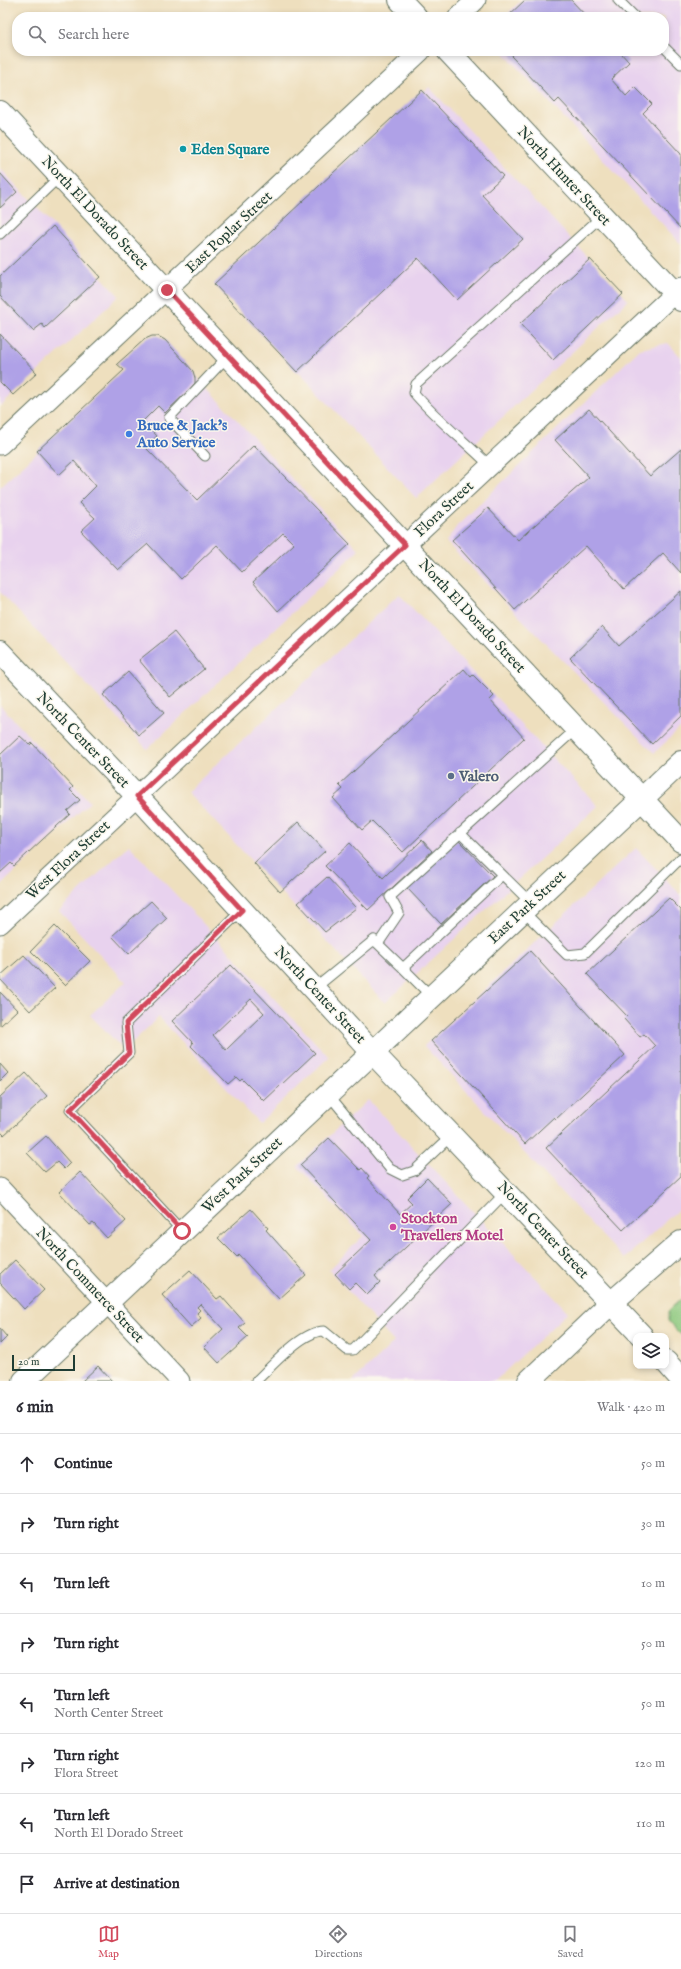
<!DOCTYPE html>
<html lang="en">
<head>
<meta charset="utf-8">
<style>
  :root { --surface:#fff; --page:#f2f2f3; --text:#2b2b33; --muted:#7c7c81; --line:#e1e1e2; --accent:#d1495b }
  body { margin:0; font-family:"IM FELL English",serif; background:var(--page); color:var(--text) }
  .controls { position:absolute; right:12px; bottom:12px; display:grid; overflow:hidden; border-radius:8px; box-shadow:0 2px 6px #0003 }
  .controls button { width:36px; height:36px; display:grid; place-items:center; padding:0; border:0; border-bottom:1px solid var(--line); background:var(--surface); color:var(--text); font:20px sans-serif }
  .scale { position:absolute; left:12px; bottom:10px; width:63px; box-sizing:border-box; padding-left:4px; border:2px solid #1f3d34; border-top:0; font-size:11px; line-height:14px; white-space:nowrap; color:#1f3d34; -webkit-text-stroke:3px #fbf7ec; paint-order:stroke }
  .stop { position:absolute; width:12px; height:12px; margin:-9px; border:3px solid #d1495b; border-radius:50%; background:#fff }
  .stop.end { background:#d1495b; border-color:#fff; box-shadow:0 1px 4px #0008 }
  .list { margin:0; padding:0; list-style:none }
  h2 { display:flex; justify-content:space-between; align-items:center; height:52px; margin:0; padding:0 16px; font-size:17px }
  h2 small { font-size:13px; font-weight:400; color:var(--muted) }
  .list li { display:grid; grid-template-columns:26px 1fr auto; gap:12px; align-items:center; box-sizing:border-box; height:60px; padding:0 16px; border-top:1px solid var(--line) }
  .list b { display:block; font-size:15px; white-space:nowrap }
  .list p { margin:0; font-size:13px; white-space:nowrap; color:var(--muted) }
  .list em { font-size:13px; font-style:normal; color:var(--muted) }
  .icon { flex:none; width:22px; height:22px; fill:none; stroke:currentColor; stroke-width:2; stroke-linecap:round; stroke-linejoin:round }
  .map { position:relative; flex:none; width:681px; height:1381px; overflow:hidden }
  .search { position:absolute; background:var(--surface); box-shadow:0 2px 6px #0003; left:12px; right:12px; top:12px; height:44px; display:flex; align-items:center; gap:10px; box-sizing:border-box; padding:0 14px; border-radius:16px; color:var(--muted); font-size:15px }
  .sheet { height:532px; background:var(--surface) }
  nav { display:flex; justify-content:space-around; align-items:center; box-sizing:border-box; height:56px; border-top:1px solid var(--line); background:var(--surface); font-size:11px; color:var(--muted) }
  nav a { display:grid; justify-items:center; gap:2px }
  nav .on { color:var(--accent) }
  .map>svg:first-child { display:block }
  .built { fill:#e8d2ee }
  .green { fill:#8cc87d; stroke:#568258 }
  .building { fill:#afa1e7; fill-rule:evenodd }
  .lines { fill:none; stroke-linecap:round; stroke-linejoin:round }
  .service-casing { stroke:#677664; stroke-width:11 }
  .minor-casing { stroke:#677664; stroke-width:21 }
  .tertiary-casing { stroke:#677664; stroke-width:24 }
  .secondary-casing { stroke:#677664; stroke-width:24 }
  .service { stroke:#fff; stroke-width:9 }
  .minor { stroke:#fff; stroke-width:19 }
  .tertiary { stroke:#fff; stroke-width:22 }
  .secondary { stroke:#fff; stroke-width:22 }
  .route { stroke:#d1495b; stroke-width:5 }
  .culture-dot { fill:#0f9aa8; stroke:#fbf7ec; stroke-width:1.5 }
  .shop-dot { fill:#3f7fe0; stroke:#fbf7ec; stroke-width:1.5 }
  .service-dot { fill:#5c6f8a; stroke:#fbf7ec; stroke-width:1.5 }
  .hotel-dot { fill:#d1479c; stroke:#fbf7ec; stroke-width:1.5 }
  .labels { text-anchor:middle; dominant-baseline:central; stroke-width:3; stroke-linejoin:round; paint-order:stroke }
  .culture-label { font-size:15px; font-weight:bold; fill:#0d838f; stroke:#fbf7ec; text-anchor:start }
  .street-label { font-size:15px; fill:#1f3d34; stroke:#fbf7ec }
  .shop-label { font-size:15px; font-weight:bold; fill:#366cbe; stroke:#fbf7ec; text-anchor:start }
  .service-label { font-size:15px; font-weight:bold; fill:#4e5e75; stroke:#fbf7ec; text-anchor:start }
  .hotel-label { font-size:15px; font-weight:bold; fill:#b23c85; stroke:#fbf7ec; text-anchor:start }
</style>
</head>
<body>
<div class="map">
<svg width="681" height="1381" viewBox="0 0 681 1381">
  <rect width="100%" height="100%" fill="#fbf7ec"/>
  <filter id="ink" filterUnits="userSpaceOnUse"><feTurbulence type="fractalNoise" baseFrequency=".025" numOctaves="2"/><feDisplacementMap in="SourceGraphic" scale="8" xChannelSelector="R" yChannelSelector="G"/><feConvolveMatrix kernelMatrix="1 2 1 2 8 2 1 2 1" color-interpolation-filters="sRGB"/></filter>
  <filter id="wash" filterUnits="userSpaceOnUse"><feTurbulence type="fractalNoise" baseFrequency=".012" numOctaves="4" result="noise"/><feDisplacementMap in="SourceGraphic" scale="16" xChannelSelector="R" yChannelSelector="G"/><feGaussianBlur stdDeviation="0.9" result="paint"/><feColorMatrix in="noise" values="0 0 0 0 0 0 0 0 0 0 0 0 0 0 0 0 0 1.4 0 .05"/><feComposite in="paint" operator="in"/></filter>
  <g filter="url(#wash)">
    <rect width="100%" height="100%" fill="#eedfbe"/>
    <path class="built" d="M522 0H681V244L502 51H664V17H504Z
      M429 87 628 300 416 498 218 285Z
      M0 168 119 296 0 407Z
      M160 338 359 550 147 749 0 592V487Z
      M668 343 681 357V728L654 753 446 542 457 526 640 349Z
      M399 594 598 806 385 1003 187 792Z
      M0 705 90 802 0 886Z
      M129 845 329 1057 259 1123 159 1017 124 1050 90 1015 126 982 59 911Z
      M636 848 681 895V1207L624 1259 424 1046Z
      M368 1100 568 1312 495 1381H353L394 1342 329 1270 363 1236 297 1166Z"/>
    <path class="green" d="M681 1299V1335L668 1321V1311Z"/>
    <g id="blocks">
      <path class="building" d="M525 0H571L587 17H507Z
        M508 51H619L629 62 611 79 626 96 635 87 652 104 643 113 681 154V229L559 99 555 103 512 57 513 56Z
        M422 90 503 176 482 195 523 239 457 300 418 258 297 372 214 284Z
        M0 173 17 192 0 208Z
        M53 226 100 277 45 328 42 324 33 331 0 296V276Z
        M590 259 623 294 553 360 520 324Z
        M0 334 37 373 13 395 0 382Z
        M152 336H158L165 340 193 371 195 378V383L190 389 165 413 158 406 143 421 157 436 145 447 197 500 254 445 350 544 278 611 253 582 294 544 283 533 242 572 217 545 181 579 148 544 118 570 81 531 95 518 79 503 96 486 74 461 59 475 37 451 124 370 117 364 145 339Z
        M589 409 650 476 681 449V573L663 553 624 589 586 546 515 610 452 540 488 508 518 540 589 477 555 440Z
        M681 591V716L652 744 570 658 602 627 619 646Z
        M174 632 204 669 170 697 139 660Z
        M464 669 471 677 473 675 494 696 490 700 524 738 403 852 372 821 362 830 333 798 343 789 339 785Z
        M128 672 164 713 139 735 103 695Z
        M20 736 30 745 32 743 73 787 70 790 80 800 67 811 70 814 14 866 11 863 0 873V755Z
        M298 822 325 851 280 892 254 863Z
        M422 840 432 851 368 910 325 866 350 843 383 878Z
        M458 840 493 876 441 924 407 888Z
        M327 877 356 908 325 932 298 903Z
        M669 898 681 910V1176L623 1230 546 1148 655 1046 644 1034 640 1037 624 1019 627 1016 587 974Z
        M151 901 167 918 129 954 112 936Z
        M55 926 90 961 65 985 31 951Z
        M530 951 625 1055 556 1119 554 1117 525 1144 431 1041Z
        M24 955 55 988 30 1011 0 979V976Z
        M231 965 315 1053 264 1101 242 1079 240 1081 236 1077 228 1084 191 1046 193 1043 172 1021ZM251 999 264 1013 226 1050 213 1035Z
        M0 992 17 1010 0 1026Z
        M0 1064 8 1073 0 1081Z
        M26 1073 47 1096 4 1135 0 1131V1097Z
        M46 1136 70 1163 64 1169 57 1162 45 1172 27 1153Z
        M329 1138 360 1170 362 1168 369 1176 367 1178 400 1214 412 1203 407 1198 427 1178 452 1204 375 1276 380 1282 367 1295 355 1283 349 1289 335 1274 371 1240 300 1165Z
        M80 1172 126 1221 107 1238 93 1223 90 1225 59 1192Z
        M251 1209 268 1228 266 1230 306 1275 279 1299 239 1255 237 1257 218 1238Z
        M15 1260 44 1290 24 1309 0 1283V1274Z
        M190 1270 217 1299 221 1296 245 1323 239 1328 248 1337 219 1363 204 1347 223 1329 200 1304 197 1307 200 1310 197 1313 201 1318 191 1327 162 1295Z
        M0 1329 7 1337 0 1344Z
        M98 1366 112 1381H82Z"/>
    </g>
  </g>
  <g filter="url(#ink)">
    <use href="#blocks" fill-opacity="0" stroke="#677664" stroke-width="1"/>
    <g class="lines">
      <g class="service-casing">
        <path id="service" d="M618 0 635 17
          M664 47 681 64
          M0 234 60 176
          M205 456 169 418 228 356
          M490 466C465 441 437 420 414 393L416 384 602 216
          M460 833 531 903
          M523 911 567 955 585 953 681 858
          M378 944 399 913 390 897 577 728
          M403 968 432 997
          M314 989 374 940 403 968 502 875
          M329 1095 390 1169 402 1175 414 1171 452 1135
          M182 1231 70 1110 129 1053 126 1023 242 910
          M256 1381C272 1366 302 1331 324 1331L347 1350H353L506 1192"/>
      </g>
      <g class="minor-casing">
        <path id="minor" d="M458 17 476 0
          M0 445 421 51
          M0 924 681 287
          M0 1188 180 1381"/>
      </g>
      <g class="tertiary-casing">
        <path id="tertiary" d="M400 0 416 17
          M448 51 681 300
          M24 1381 681 762
          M529 1381 611 1303 681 1242"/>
      </g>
      <g class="secondary-casing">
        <path id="secondary" d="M0 112 681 841
          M0 652 137 796 373 1053 642 1336
          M666 1362 681 1379"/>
      </g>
      <use href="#service" class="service"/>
      <use href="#minor" class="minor"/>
      <use href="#tertiary" class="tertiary"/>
      <use href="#secondary" class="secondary"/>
    </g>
  </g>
  <g class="lines" filter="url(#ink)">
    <path class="route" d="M167 290 405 545 137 796 242 910 126 1023 129 1053 70 1110 182 1231"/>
  </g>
  <circle class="culture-dot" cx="183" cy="149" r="4"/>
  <circle class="shop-dot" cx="129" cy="434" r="4"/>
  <circle class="service-dot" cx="451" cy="776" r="4"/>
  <circle class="hotel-dot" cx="393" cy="1227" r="4"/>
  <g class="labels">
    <g class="culture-label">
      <text x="191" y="149">Eden Square</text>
    </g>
    <g class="street-label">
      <text transform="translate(564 176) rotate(47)">North Hunter Street</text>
      <text transform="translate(95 213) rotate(47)">North El Dorado Street</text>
      <text transform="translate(229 232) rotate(-43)">East Poplar Street</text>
      <text transform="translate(444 509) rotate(-43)">Flora Street</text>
      <text transform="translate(472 616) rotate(47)">North El Dorado Street</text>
      <text transform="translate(83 740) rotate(46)">North Center Street</text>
      <text transform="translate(68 860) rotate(-43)">West Flora Street</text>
      <text transform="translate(527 907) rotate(-43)">East Park Street</text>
      <text transform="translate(320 995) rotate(47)">North Center Street</text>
      <text transform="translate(242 1175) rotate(-43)">West Park Street</text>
      <text transform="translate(543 1230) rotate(47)">North Center Street</text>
      <text transform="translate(90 1285) rotate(47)">North Commerce Street</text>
    </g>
    <g class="shop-label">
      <text x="137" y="425">Bruce &amp; Jack's<tspan x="137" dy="17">Auto Service</tspan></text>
    </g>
    <g class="service-label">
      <text x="459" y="776">Valero</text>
    </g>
    <g class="hotel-label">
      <text x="401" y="1218">Stockton<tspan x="401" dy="17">Travellers Motel</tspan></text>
    </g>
  </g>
</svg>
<div class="controls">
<button><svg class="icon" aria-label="layers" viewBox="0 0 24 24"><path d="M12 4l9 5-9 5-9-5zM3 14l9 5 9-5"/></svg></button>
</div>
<div class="scale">20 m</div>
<div class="stop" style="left:182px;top:1231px"></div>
<div class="stop end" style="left:167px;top:290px"></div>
<div class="search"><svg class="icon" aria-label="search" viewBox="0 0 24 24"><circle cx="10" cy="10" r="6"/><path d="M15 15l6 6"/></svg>Search here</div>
</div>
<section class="sheet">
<h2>6 min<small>Walk · 420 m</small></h2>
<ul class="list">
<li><svg class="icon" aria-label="ahead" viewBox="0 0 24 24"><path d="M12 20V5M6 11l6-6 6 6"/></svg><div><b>Continue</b></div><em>50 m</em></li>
<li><svg class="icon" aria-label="right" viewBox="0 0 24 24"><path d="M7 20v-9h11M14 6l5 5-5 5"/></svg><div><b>Turn right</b></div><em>30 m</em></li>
<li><svg class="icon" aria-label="left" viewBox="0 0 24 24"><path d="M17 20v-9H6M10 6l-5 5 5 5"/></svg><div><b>Turn left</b></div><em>10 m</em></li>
<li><svg class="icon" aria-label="right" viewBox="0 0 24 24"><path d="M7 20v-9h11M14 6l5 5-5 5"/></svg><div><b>Turn right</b></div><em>50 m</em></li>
<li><svg class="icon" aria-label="left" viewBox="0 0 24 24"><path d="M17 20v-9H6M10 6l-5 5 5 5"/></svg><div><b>Turn left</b><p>North Center Street</p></div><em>50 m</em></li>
<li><svg class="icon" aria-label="right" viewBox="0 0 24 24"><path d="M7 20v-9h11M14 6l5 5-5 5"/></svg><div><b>Turn right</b><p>Flora Street</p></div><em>120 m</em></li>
<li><svg class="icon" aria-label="left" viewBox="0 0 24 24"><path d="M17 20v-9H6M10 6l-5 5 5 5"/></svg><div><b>Turn left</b><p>North El Dorado Street</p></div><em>110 m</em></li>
<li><svg class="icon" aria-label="arrive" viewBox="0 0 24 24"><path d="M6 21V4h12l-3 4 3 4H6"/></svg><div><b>Arrive at destination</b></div></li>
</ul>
</section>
<nav>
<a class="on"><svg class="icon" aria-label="map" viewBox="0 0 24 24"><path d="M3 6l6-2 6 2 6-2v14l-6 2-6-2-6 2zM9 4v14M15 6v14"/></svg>Map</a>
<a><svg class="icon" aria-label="directions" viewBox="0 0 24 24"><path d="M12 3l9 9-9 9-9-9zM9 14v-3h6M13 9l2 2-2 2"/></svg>Directions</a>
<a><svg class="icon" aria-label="saved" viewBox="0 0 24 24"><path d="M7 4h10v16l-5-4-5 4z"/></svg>Saved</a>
</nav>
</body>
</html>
